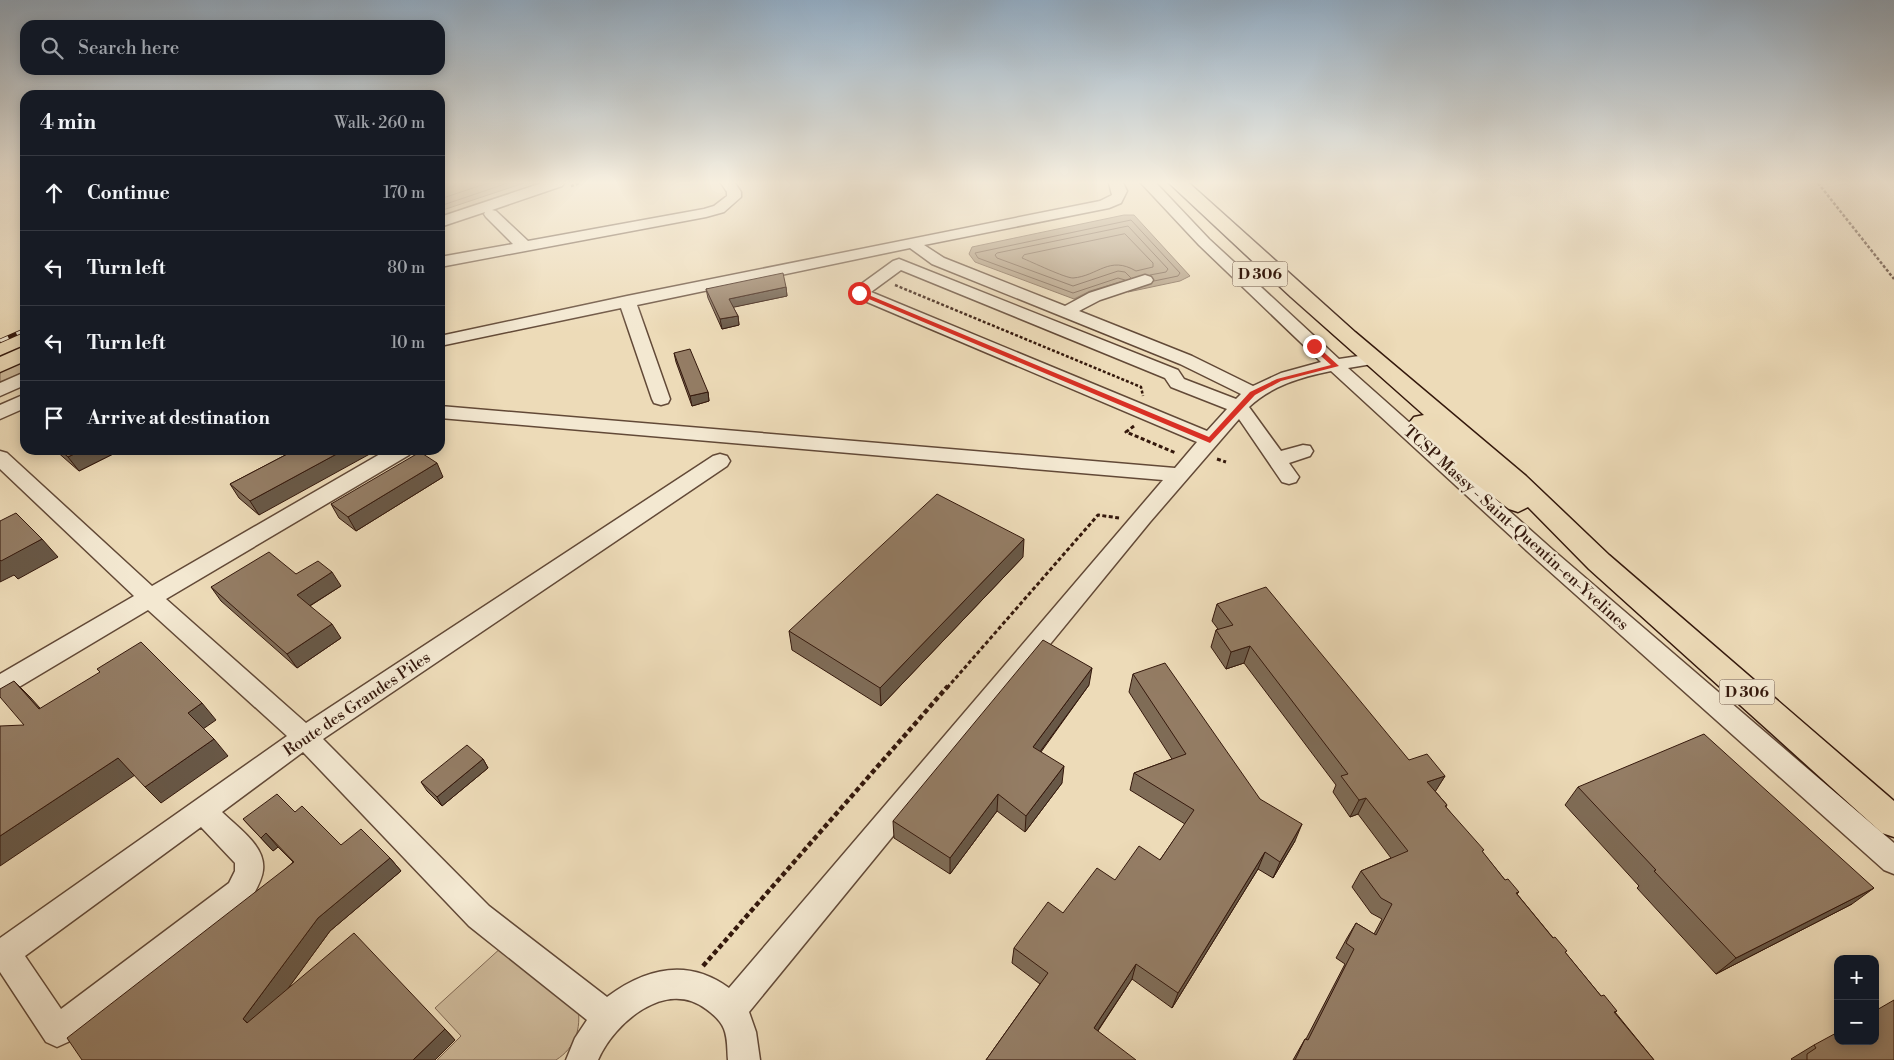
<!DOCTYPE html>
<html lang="en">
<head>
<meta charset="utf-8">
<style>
  :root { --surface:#171b24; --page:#20242c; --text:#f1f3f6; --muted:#9ea1a6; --line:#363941 }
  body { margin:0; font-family:"Libre Bodoni",serif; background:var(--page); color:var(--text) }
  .controls { position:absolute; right:15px; bottom:15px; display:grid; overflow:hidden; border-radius:10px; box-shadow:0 2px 12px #0003 }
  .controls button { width:45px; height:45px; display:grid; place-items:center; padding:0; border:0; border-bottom:1px solid var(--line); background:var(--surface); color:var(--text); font:25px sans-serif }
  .stop { position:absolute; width:15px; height:15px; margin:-11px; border:4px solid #d93025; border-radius:50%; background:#fff }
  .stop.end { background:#d93025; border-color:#fff; box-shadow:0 1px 5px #0008 }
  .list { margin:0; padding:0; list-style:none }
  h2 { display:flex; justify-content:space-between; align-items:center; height:65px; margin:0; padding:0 20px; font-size:21px }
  h2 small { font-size:16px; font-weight:400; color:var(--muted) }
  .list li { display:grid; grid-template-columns:32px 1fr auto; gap:15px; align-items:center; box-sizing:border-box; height:75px; padding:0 20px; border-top:1px solid var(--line) }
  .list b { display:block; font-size:19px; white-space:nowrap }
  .list em { font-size:16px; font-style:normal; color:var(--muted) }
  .icon { flex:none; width:28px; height:28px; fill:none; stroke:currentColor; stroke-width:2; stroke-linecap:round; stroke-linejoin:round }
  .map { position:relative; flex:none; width:1894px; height:1060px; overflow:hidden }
  .search { position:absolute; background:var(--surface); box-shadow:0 2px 12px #0003; left:20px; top:20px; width:425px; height:55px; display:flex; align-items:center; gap:12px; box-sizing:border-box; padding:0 18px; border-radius:15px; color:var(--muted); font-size:19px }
  .panel { position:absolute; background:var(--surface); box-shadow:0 2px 12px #0003; left:20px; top:90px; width:425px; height:365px; border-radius:15px }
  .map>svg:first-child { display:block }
  .green { fill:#ceba9b; stroke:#816954 }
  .water { fill:#ae997e; stroke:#7d6550 }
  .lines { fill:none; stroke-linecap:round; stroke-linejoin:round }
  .shore { stroke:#715845; stroke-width:1 }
  .minor-casing { stroke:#624937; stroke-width:3 }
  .major-casing { stroke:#34180c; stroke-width:3 }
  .path-far2 { stroke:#34180c; stroke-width:2.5; stroke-dasharray:3 2; stroke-linecap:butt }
  .path-far1 { stroke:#34180c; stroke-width:3; stroke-dasharray:4 2.5; stroke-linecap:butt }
  .path { stroke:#34180c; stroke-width:4.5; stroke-dasharray:5 3; stroke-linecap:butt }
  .minor { fill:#f3e8d1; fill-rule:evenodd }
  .major { fill:#eddbb8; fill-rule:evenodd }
  .rail-casing { stroke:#34180c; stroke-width:4.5 }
  .rail { stroke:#f3e8d1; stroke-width:3; stroke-dasharray:9; stroke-linecap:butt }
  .wall { fill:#7f6c57; stroke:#34180c }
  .shaded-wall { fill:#685847; stroke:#34180c }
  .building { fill:#947d65; stroke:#34180c }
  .route { fill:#d93025 }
  .labels { text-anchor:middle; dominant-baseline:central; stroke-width:5; stroke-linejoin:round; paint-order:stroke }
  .shield { fill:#f3e8d1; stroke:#6d5647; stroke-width:1 }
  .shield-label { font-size:15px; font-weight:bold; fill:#34180c }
  .street-label { font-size:16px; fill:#34180c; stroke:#f3e8d1 }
</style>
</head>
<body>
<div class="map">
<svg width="1894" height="1060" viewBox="0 0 1894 1060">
  <rect width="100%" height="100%" fill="#eddbb8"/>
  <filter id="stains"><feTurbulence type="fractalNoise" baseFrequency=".004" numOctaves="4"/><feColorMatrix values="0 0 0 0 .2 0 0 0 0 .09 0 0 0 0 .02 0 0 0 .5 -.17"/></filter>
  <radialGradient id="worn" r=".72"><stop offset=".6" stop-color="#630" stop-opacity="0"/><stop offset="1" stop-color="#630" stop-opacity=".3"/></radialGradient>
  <path class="green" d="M443 183H542L440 217V185Z
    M25 359V371L0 383V371Z
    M503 946 578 1007C581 1029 576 1047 556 1060H437L461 1036 435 1008Z"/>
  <path class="water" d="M446 183H524L440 211V186Z
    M1124 215H1134L1190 276 1180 281 1128 292 1120 282 1090 291 1074 299 975 262 969 254 972 247Z"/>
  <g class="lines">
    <path class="shore" d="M440 199 488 183
      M440 206 508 183
      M1125 234 1153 263V267L1136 271C1109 255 1098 276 1073 278 1065 278 1032 262 1022 258L1024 255Z
      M1131 278 1125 272 1118 271 1073 286 997 258 995 255 997 253 1128 226 1168 269 1166 272 1150 275
      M1125 280 1118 278 1073 293 978 258 975 253 1131 220 1180 273 1178 276 1154 281"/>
    <g class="minor-casing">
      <path id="minor" d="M542 183H564L562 186 492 210 496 211 528 241 704 209 714 206 727 196V192L721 183H735L741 192V197L724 212 706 217 440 267V257L513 244 486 217 484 214 485 212 440 227V217Z
        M1109 183H1123L1127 191 1121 203 1109 208 924 245 944 258 1065 306 1089 293 1145 275 1151 277 1153 280 1151 283 1100 300 1079 311 1192 356 1253 386 1281 373 1321 362 1199 245 1141 183H1156L1209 239 1339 359 1372 354 1378 355 1381 359 1378 363 1348 368 1553 550 1894 843V874L1884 870 1538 561 1331 371C1301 377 1271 386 1249 407L1281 451 1303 445 1310 446 1313 451 1310 456 1289 463 1299 477 1296 482 1289 484 1282 482 1239 419 1150 522 749 1012 756 1032 760 1060H728C727 1050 728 1039 724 1029 721 1021 713 1014 706 1009 666 978 614 1023 598 1060H566L575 1038 587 1020 469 926 303 752 222 812C238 828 266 846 263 870 262 881 254 893 249 903L68 1042 57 1047 46 1042 0 972V938L287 736 148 610 9 693 0 696V674L134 596 0 469V451L7 453 152 586 387 450H412L409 455 166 599 306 723 713 456 720 454 727 456 730 461 727 466 323 739 489 906 607 997C646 968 688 958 729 988L1163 480 440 418V406L1175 468 1197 442 853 296 851 293 853 290 893 261 899 259 1178 370 1184 379 1236 399 1241 394 1180 364 932 264 910 248 637 305 670 399 668 403 661 405 654 403 652 399 621 308 440 346V336L627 296 1100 201 1112 195ZM901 270 1165 378 1171 387 1227 409 1207 431 871 292ZM201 827 235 863V871L229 883 61 1009 25 956Z
        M25 372V385L0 396V383Z
        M25 394V408L0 419V405Z"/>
    </g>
    <g class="major-casing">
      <path id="major" d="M1169 183H1189L1355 332 1526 476 1609 555 1894 801V837L1882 833 1589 569 1528 507 1518 512 1509 509 1459 471 1410 422 1414 417 1424 415 1291 297Z
        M25 346V361L0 372V357Z"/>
    </g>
    <path class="path-far2" d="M1818 183 1894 279
      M571 186 580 183
      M895 285 1141 387 1143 396"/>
    <path class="path-far1" d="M1134 426 1126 432 1176 453
      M1217 459 1226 462
      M947 688 1098 515 1119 518"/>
    <path class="path" d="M703 966 948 686"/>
    <use href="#minor" class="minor"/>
    <use href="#major" class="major"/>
    <g class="rail-casing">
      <path id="rail" d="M0 341 25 330"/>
    </g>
    <use href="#rail" class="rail"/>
  </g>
  <path class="wall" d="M786 287 787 296 733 307 738 316 739 325 722 329 708 298 706 289Z
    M674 353 708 392 709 401 692 406 676 362Z
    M55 450H121L79 471Z
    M295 450 259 515 239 498 230 484Z
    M443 477 356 531 339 518 331 504Z
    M1023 557 881 706 792 650 789 631Z
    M296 574 341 586 310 606 341 638 297 668 221 601 211 587Z
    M1217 604 1409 760 1445 776 1435 791 1447 805 1446 807 1505 880 1519 892 1517 894 1601 996 1617 1011 1615 1012 1654 1060H1293L1305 1039H1306L1345 964 1336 958 1347 938 1356 923 1374 934 1382 919 1371 913 1352 887 1361 871 1391 858 1358 814 1350 817 1333 792 1336 785 1244 663 1226 669 1211 647 1216 630 1218 629 1212 621Z
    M1133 674 1260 799 1295 841 1273 878 1258 869 1172 1008 1132 979 1098 1031 986 1060 1040 984 1012 963 1014 948 1063 913 1115 880 1160 860 1185 824 1130 790 1134 773 1172 759 1129 692Z
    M1089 685 1041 752 1062 783 1025 832 997 811 950 874 894 838 893 821Z
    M483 759 488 768 442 806 427 791 421 782Z
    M1578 787 1852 904 1716 974 1637 888 1639 886 1565 805Z
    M295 812 341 845 390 858 401 871 330 931 288 988 445 1029 455 1040 435 1060H82L293 862 278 847 273 851 243 819Z
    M1814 1045 1894 1060H1792L1791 1059Z"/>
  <path class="shaded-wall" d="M786 287 787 296 730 308 729 299Z
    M738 316 739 325 722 329 720 319Z
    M708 392 709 401 692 406 690 396Z
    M82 450H121L79 471 68 457Z
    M344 450H377L259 515 250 501Z
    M437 463 443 477 356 531 348 517Z
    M42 539 58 557 18 579 14 575 0 582V560Z
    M1024 539 1023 557 881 706 880 688Z
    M332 572 341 586 306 608 297 595Z
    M332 624 341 638 297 668 287 654Z
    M1250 646 1244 663 1226 669 1231 652Z
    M1092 668 1089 685 1031 764 1033 747Z
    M14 681 31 698 56 726 39 709Z
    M202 703 216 720 203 729 188 713Z
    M214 739 228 756 161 803 145 787Z
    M118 758 135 775 0 866V836Z
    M483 759 488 768 442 806 437 797Z
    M1064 766 1062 783 1025 832 1026 816Z
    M1445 776 1435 792 1427 782Z
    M998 794 997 811 950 874V858Z
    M1366 798 1358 814 1350 817 1359 800Z
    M1302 824 1295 841 1273 878 1280 862Z
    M266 833 278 847 273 851 261 838Z
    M1265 852 1258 869 1172 1008 1178 993Z
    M390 858 401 871 330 931 257 1031 243 1019 318 918Z
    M1874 888 1852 904 1716 974 1736 958Z
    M1136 964 1132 979 1090 1042 1094 1028Z
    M445 1029 455 1040 435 1060H413Z"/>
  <path class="building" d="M783 273 786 287 729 299 738 316 720 319 706 289Z
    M690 349 708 392 690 396 674 353Z
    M60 450H82L68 457Z
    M295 450H344L250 501 230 484Z
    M420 452 437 463 348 517 331 504Z
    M937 494 1024 539 880 688 789 631Z
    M16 513 42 539 1 561 0 560V521Z
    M269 552 296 574 318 561 332 572 297 595 332 624 287 654 211 587Z
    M1266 587 1409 760 1427 754 1445 776 1427 782 1447 805 1445 806 1484 850 1482 851 1505 880 1508 879 1519 892 1516 893 1553 938 1555 937 1567 951 1565 952 1601 996 1604 995 1617 1011 1614 1012 1654 1060H1295L1305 1039 1308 1040 1354 949 1346 943 1356 923 1376 935 1392 904 1381 898 1361 871 1408 851 1366 798 1359 800 1341 776 1348 774 1250 646 1231 652 1216 630 1233 625 1217 604Z
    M1043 640 1092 668 1033 747 1064 766 1026 816 998 794 950 858 893 821Z
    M141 642 202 703 188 713 214 739 145 787 118 758 0 836V726L24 725 0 697V689L14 681 39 709 100 672 97 669Z
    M1165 663 1260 799 1302 824 1280 862 1265 852 1178 993 1136 964 1094 1028 1136 1060H986L1048 973 1014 948 1048 902 1063 913 1097 868 1115 880 1139 846 1160 860 1194 810 1134 773 1186 754 1133 674Z
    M1704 734 1874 888 1736 958 1654 871 1656 870 1578 787Z
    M467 745 483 759 437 797 421 782Z
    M277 794 295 812 302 806 341 845 361 829 390 858 318 918 243 1019 247 1023 354 933 445 1029 413 1060H82L67 1038 294 862 266 833 261 838 243 819Z
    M1894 1000V1060H1807V1054L1816 1048 1814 1045 1838 1032V1041H1875V1011Z"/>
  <linearGradient id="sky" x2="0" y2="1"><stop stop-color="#91a9be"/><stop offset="0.55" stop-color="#f7efdf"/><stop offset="1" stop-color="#f7efdf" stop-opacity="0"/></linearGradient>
  <rect width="1894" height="332" fill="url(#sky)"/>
  <path class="route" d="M859 291 1209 437 1250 392 1277 379 1331 365 1312 348V345H1316L1339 366 1281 381 1255 395 1210 443 857 294 856 293Z"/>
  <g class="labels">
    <g class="shield">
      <rect x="1232.5" y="261.5" width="55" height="25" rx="4"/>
      <rect x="1719.5" y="679.5" width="55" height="25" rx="4"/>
    </g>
    <g class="shield-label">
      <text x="1260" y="274">D 306</text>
      <text x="1747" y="692">D 306</text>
    </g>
    <g class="street-label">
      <text transform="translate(1516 528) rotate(42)">TCSP Massy - Saint-Quentin-en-Yvelines</text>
      <text transform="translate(357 704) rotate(-34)">Route des Grandes Piles</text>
    </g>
  </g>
  <rect width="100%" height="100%" filter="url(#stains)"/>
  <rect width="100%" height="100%" fill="url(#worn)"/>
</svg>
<div class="controls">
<button>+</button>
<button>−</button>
</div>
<div class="stop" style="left:859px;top:293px"></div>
<div class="stop end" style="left:1314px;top:346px"></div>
<div class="search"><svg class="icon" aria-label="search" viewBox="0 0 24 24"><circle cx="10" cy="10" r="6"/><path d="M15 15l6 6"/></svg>Search here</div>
<section class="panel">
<h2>4 min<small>Walk · 260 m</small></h2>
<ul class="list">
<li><svg class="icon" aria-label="ahead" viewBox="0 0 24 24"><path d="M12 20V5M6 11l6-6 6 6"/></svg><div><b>Continue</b></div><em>170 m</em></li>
<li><svg class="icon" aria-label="left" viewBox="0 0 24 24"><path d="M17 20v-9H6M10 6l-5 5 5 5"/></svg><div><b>Turn left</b></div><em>80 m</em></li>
<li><svg class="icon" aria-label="left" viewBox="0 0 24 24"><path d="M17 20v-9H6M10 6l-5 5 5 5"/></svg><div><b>Turn left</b></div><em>10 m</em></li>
<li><svg class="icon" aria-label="arrive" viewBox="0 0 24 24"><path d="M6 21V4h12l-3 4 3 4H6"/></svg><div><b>Arrive at destination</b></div></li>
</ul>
</section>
</div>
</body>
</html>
